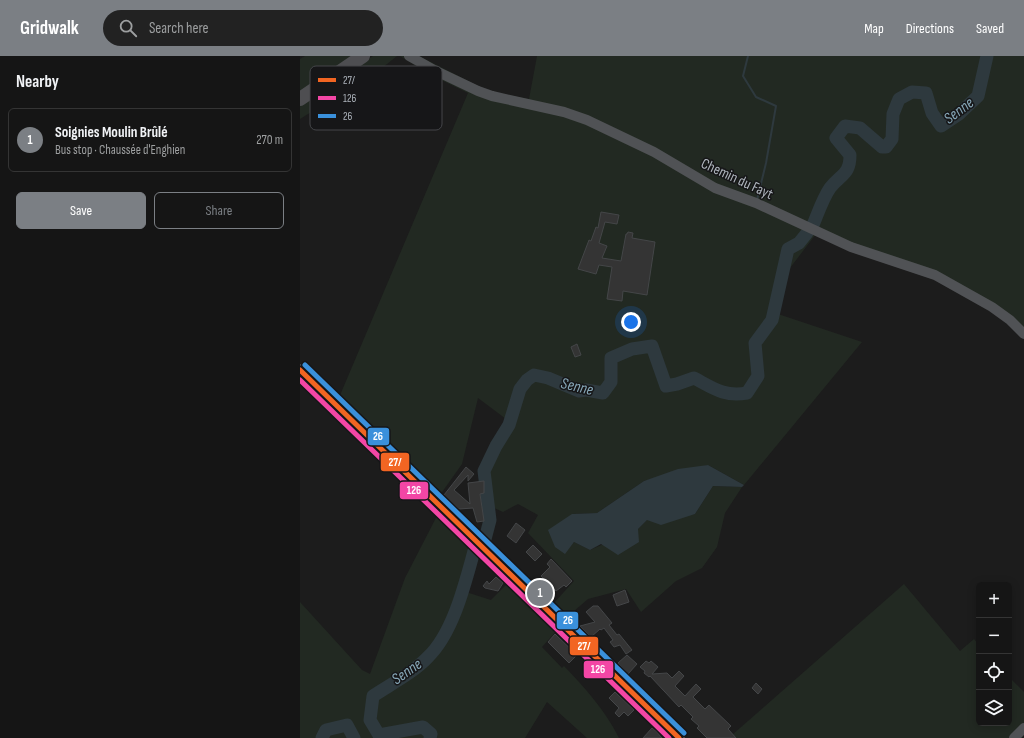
<!DOCTYPE html>
<html lang="en">
<head>
<meta charset="utf-8">
<style>
  :root { --surface:#151515; --page:#222; --text:#f1f3f6; --muted:#9d9fa0; --line:#343434; --accent:#7b7f84 }
  body { margin:0; font-family:"Sofia Sans Condensed",sans-serif; background:var(--page); color:var(--text) }
  .controls { position:absolute; right:12px; bottom:12px; display:grid; overflow:hidden; border-radius:6px; box-shadow:0 2px 10px #0003 }
  .controls button { width:36px; height:36px; display:grid; place-items:center; padding:0; border:0; border-bottom:1px solid var(--line); background:var(--surface); color:var(--text); font:20px sans-serif }
  .you { position:absolute; left:331px; top:266px; width:14px; height:14px; margin:-10px; border:3px solid #fff; border-radius:50%; background:#1a73e8; box-shadow:0 0 0 6px #1a73e833 }
  .badge { display:grid; place-items:center; width:26px; height:26px; border-radius:50%; background:var(--accent); color:#fff; font-size:13px; font-weight:700 }
  .pin { position:absolute; translate:-50% -50%; border:2px solid #fff; box-shadow:0 1px 4px #0006 }
  .list { margin:0; padding:0; list-style:none }
  h2 { display:flex; justify-content:space-between; align-items:center; height:52px; margin:0; padding:0 16px; font-size:17px }
  h2 small { font-size:13px; font-weight:400; color:var(--muted) }
  .list li { display:grid; grid-template-columns:26px 1fr auto; gap:12px; align-items:center; box-sizing:border-box; height:64px; margin:0 8px 8px; padding:0 8px; border:1px solid var(--line); border-radius:6px }
  .list b { display:block; font-size:15px; white-space:nowrap }
  .list p { margin:0; font-size:13px; white-space:nowrap; color:var(--muted) }
  .list em { font-size:13px; font-style:normal; color:var(--muted) }
  .actions { display:flex; gap:8px; padding:12px 16px }
  .actions a { flex:1; padding:9px 0; border:1px solid var(--accent); border-radius:6px; text-align:center; font-size:14px; color:var(--accent) }
  .actions .main { background:var(--accent); color:#fff }
  .icon { flex:none; width:22px; height:22px; fill:none; stroke:currentColor; stroke-width:2; stroke-linecap:round; stroke-linejoin:round }
  .map { position:relative; flex:none; width:724px; height:682px; overflow:hidden }
  header { display:flex; align-items:center; gap:24px; box-sizing:border-box; height:56px; padding:0 20px; background:var(--accent); color:#fff }
  header strong { font-size:19px }
  nav { display:flex; gap:22px; margin-inline-start:auto; font-size:14px }
  .search { width:280px; height:36px; background:var(--page); display:flex; align-items:center; gap:10px; box-sizing:border-box; padding:0 14px; border-radius:22px; color:var(--muted); font-size:15px }
  main { display:flex }
  aside { flex:1; background:var(--surface) }
  .map>svg:first-child { display:block }
  .green { fill:#222922 }
  .water { fill:#2e393e }
  .lines { fill:none; stroke-linecap:round; stroke-linejoin:round }
  .stream { stroke:#2e393e; stroke-width:2 }
  .river { stroke:#2e393e; stroke-width:13 }
  .building { fill:#343434; stroke:#444648 }
  .minor { stroke:#505255; stroke-width:10 }
  .major { stroke:#4d4e51; stroke-width:12 }
  .highway { stroke:#4e4e51; stroke-width:14 }
  .bus-1-casing { stroke:#161618; stroke-width:8 }
  .bus-2-casing { stroke:#161618; stroke-width:8 }
  .bus-3-casing { stroke:#161618; stroke-width:8 }
  .bus-1 { stroke:#f26522; stroke-width:5 }
  .bus-2 { stroke:#f346a5; stroke-width:5 }
  .bus-3 { stroke:#3a90db; stroke-width:5 }
  .labels { text-anchor:middle; dominant-baseline:central; stroke-width:3; stroke-linejoin:round; paint-order:stroke }
  .street-label { font-size:15px; fill:#aeb4bc; stroke:#161618 }
  .water-label { font-size:16px; font-style:italic; fill:#86a6b6; stroke:#161618 }
  .key { fill:#161618; stroke:#444549; stroke-width:1 }
  .key-label { font-size:11px; fill:#aeb4bc }
  .line-badge { stroke:#161618; stroke-width:1.5 }
  .badge-label { font-size:11px; text-anchor:middle; font-weight:bold; fill:#fff }
</style>
</head>
<body>
<header>
<strong>Gridwalk</strong>
<div class="search"><svg class="icon" aria-label="search" viewBox="0 0 24 24"><circle cx="10" cy="10" r="6"/><path d="M15 15l6 6"/></svg>Search here</div>
<nav><a>Map</a><a>Directions</a><a>Saved</a></nav>
</header>
<main>
<aside>
<h2>Nearby<small></small></h2>
<ul class="list">
<li><span class="badge">1</span><div><b>Soignies Moulin Brûlé</b><p>Bus stop · Chaussée d'Enghien</p></div><em>270 m</em></li>
</ul>
<div class="actions"><a class="main">Save</a><a>Share</a></div>
</aside>
<div class="map">
<svg width="724" height="682" viewBox="0 0 724 682">
  <rect width="100%" height="100%" fill="#1c1c1c"/>
  <path class="green" d="M5 0H53L0 37V3Z
    M73 0H97L82 12 0 63V50Z
    M100 0H119L188 35 229 43 237 0H724V283C676 228 583 203 516 178L490 212 478 258 562 286 444 429 408 409 344 425 297 457 272 458 265 497 274 486 290 494 338 473 347 464 395 458 413 430 442 431 425 457 417 491 402 512 376 525 341 556 326 533 288 543 266 562 252 549 274 525 228 477 238 459 218 448 203 456 190 450 186 414 210 366 178 342 162 408 140 439 38 344 168 37 127 17Z
    M138 458 170 489 174 495 162 538 169 537 191 544 209 526 258 573 242 591 262 612 264 610C286 633 305 654 319 682H287L247 646 225 682H0V546L62 614 70 618 105 522Z
    M604 528 660 595 674 583 679 589V667H709V621L724 636V670L712 682H436L432 679Z"/>
  <path class="water" d="M408 409 444 429 442 431 413 430 395 458 361 469 347 464 338 473 339 486 318 499 301 488 290 494 274 486 265 498 255 491 248 474 272 458 297 457 344 425 378 413Z"/>
  <g class="lines">
    <path class="stream" d="M448 0 443 20 456 41 476 50 466 107 457 144"/>
    <path class="river" d="M513 169C518 157 523 142 530 132 541 118 550 119 550 99L536 82 545 70 560 72 582 91H586L592 83 593 58 599 43 612 36 626 37 632 57 641 70 659 58 678 40 687 0
      M185 483 190 464 184 415 196 390 209 369 220 333 227 324 234 319 248 322 279 335 286 334 303 337 311 326V302L332 293 352 290 366 330 377 328 394 322C413 332 424 341 447 337L458 320 455 287 472 264 488 193 499 187 507 177
      M22 682 26 674 47 669 54 682
      M130 682 131 678 123 671 79 679 70 664 73 640C91 628 113 617 128 601 153 577 165 528 174 495"/>
  </g>
  <path class="building" d="M301 156 319 159 317 168 305 166 299 187 307 190 302 202 321 205 326 178H327L328 176 333 177 332 182 355 186 347 239 323 235 322 245 307 243 312 211 299 209 296 218 278 213 289 184 291 185 296 171 298 172Z
    M277 288 281 299 275 301 271 291Z
    M166 411 174 418 168 425V419L154 434 170 448 168 427 184 425V437L180 438 184 465 177 466 173 452 159 453 144 439Z
    M216 467 225 474 216 487 207 480Z
    M233 489 242 498 235 505 226 496Z
    M251 503 272 525 266 531 264 529 256 535 241 520 250 511 247 508Z
    M196 521 203 527 198 535 185 532 183 530 187 525 189 528Z
    M325 534 329 546 317 550 313 539Z
    M293 550H298L312 567 309 569 317 579 319 578 332 594 326 598 320 589 314 591 310 586 313 584 304 572 301 574 300 573 291 581 280 570 295 566 286 556Z
    M255 578 277 599 269 607 248 586Z
    M327 599 337 608 328 618 318 607Z
    M346 605 349 607 351 605 358 611 352 618 367 617 372 622 379 615 384 620 375 630 385 640 396 628 401 633 393 641 405 653 409 649 431 670 428 673 436 682H407L397 672 399 670 391 663 393 661 381 649 379 651 350 620 349 621 344 617 345 615 340 611Z
    M456 627 462 633 458 638 452 632Z
    M315 636 334 654 328 660 324 656 319 661 315 657 319 652 309 642Z
    M352 672 356 675 362 682H343Z"/>
  <g class="lines">
    <path class="minor" d="M109 0 136 15 178 35 192 40 264 56 287 64 354 96 415 132 456 147 551 191 635 219 692 251 710 264 724 278
      M714 682 724 672"/>
    <path class="major" d="M0 314 379 682"/>
    <path class="highway" d="M0 43 63 0"/>
    <g class="bus-1-casing">
      <path id="bus-1" d="M0 314 379 682"/>
    </g>
    <g class="bus-2-casing">
      <path id="bus-2" d="M0 324 369 682"/>
    </g>
    <g class="bus-3-casing">
      <path id="bus-3" d="M5 309 384 677"/>
    </g>
    <use href="#bus-1" class="bus-1"/>
    <use href="#bus-2" class="bus-2"/>
    <use href="#bus-3" class="bus-3"/>
  </g>
  <g class="labels">
    <g class="street-label">
      <text transform="translate(437 123) rotate(25)">Chemin du Fayt</text>
    </g>
    <g class="water-label">
      <text transform="translate(659 55) rotate(-37)">Senne</text>
      <text transform="translate(277 331) rotate(13)">Senne</text>
      <text transform="translate(107 616) rotate(-35)">Senne</text>
    </g>
  </g>
  <rect x="10" y="10" width="132" height="64" rx="6" class="key"/>
  <rect x="18" y="22" width="18" height="4" fill="#f26522"/>
  <rect x="18" y="40" width="18" height="4" fill="#f346a5"/>
  <rect x="18" y="58" width="18" height="4" fill="#3a90db"/>
  <g class="key-label">
    <text x="43" y="28">27/</text>
    <text x="43" y="46">126</text>
    <text x="43" y="64">26</text>
  </g>
  <g class="line-badge">
    <rect x="67" y="371" width="23" height="19" rx="4" fill="#3a90db"/>
    <rect x="80" y="396" width="30" height="20" rx="4" fill="#f26522"/>
    <rect x="99" y="425" width="30" height="19" rx="4" fill="#f346a5"/>
    <rect x="256" y="555" width="23" height="19" rx="4" fill="#3a90db"/>
    <rect x="269" y="580" width="30" height="20" rx="4" fill="#f26522"/>
    <rect x="283" y="604" width="31" height="19" rx="4" fill="#f346a5"/>
  </g>
  <g class="badge-label">
    <text x="78" y="384">26</text>
    <text x="95" y="410">27/</text>
    <text x="114" y="438">126</text>
    <text x="268" y="568">26</text>
    <text x="284" y="594">27/</text>
    <text x="298" y="617">126</text>
  </g>
</svg>
<div class="controls">
<button>+</button>
<button>−</button>
<button><svg class="icon" aria-label="locate" viewBox="0 0 24 24"><circle cx="12" cy="12" r="6"/><path d="M12 2v4M12 18v4M2 12h4M18 12h4"/></svg></button>
<button><svg class="icon" aria-label="layers" viewBox="0 0 24 24"><path d="M12 4l9 5-9 5-9-5zM3 14l9 5 9-5"/></svg></button>
</div>
<div class="you"></div>
<div class="pin badge" style="left:240px;top:537px">1</div>
</div>
</main>
</body>
</html>
